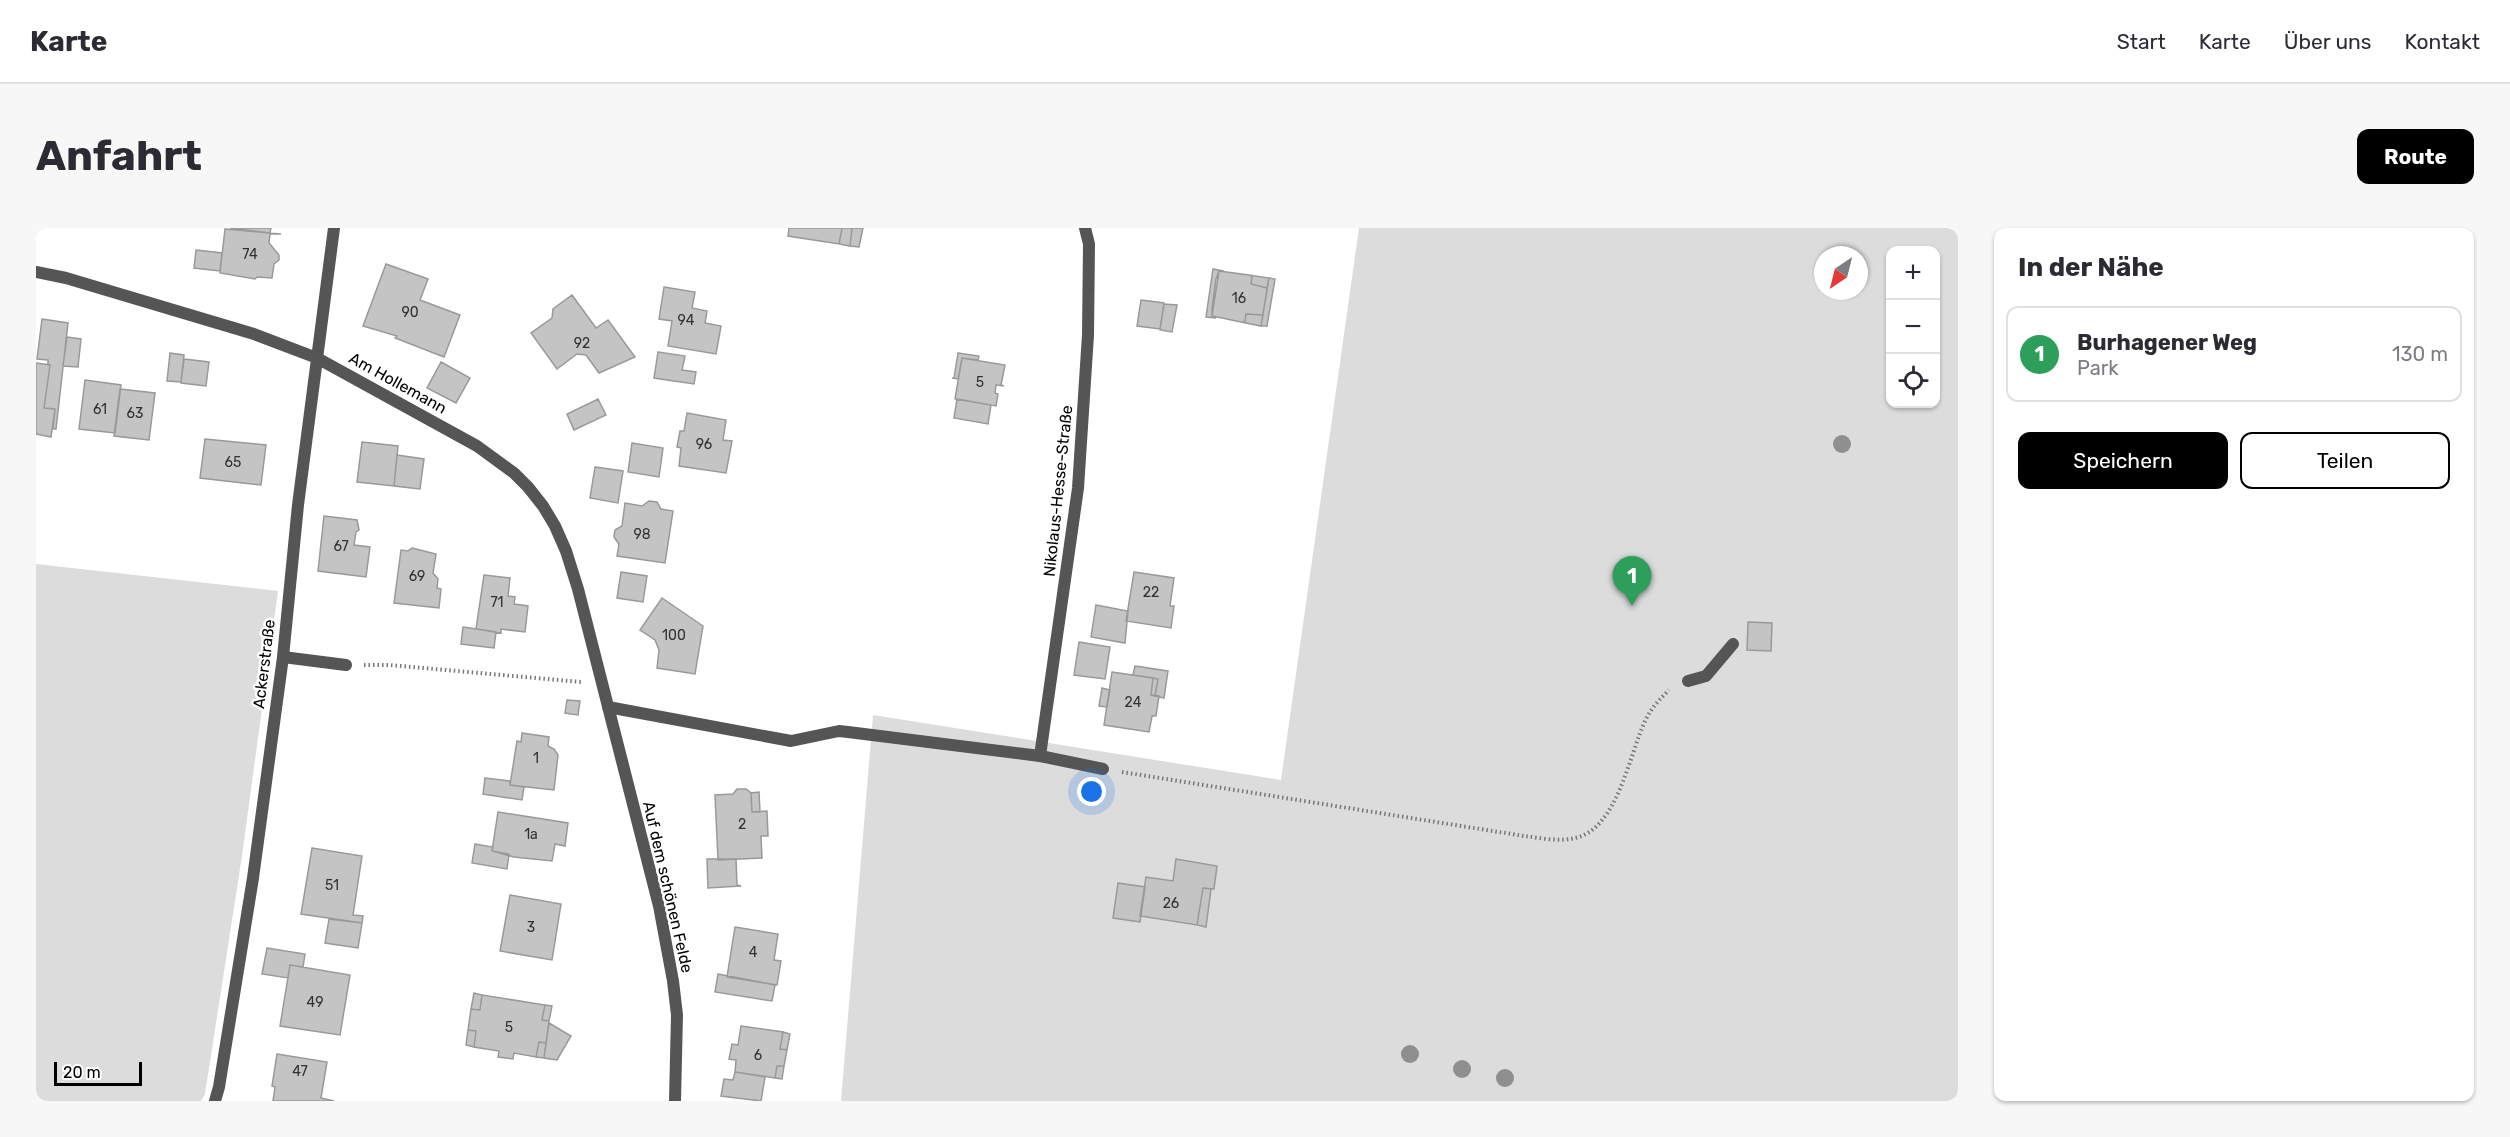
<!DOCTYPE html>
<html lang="de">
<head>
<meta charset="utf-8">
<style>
  :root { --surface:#fff; --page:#f7f7f7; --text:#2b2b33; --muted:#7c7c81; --line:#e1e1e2; --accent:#000 }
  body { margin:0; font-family:Rubik,sans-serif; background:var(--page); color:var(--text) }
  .controls { position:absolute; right:18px; top:18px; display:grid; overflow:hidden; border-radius:12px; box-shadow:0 2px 4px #0004 }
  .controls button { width:54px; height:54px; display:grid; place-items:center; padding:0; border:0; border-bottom:2px solid var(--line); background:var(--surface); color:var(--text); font:30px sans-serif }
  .compass { position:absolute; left:1778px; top:18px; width:54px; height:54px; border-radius:50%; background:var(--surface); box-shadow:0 2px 4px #0004; rotate:215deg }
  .scale { position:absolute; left:18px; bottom:15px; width:88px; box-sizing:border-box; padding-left:6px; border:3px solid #000; border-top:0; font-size:16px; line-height:21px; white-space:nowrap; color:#000; -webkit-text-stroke:4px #fff; paint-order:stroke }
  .you { position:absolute; left:1056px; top:564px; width:21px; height:21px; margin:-15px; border:4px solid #fff; border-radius:50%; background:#1a73e8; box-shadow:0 0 0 9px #1a73e833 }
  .badge { display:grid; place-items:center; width:39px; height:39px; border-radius:50%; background:var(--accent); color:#fff; font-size:20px; font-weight:700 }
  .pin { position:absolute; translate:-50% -50px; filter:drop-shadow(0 2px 3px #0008) }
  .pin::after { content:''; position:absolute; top:32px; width:21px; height:18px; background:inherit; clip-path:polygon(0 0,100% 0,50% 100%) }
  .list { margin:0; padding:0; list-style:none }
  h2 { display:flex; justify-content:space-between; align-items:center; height:78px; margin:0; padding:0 24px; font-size:26px }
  h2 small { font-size:20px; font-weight:400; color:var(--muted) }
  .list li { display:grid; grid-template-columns:39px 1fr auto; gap:18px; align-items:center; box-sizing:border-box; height:96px; margin:0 12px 12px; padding:0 12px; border:2px solid var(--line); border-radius:12px }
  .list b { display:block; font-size:22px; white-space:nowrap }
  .list p { margin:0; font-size:20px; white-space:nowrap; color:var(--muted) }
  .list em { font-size:20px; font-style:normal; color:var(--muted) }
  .actions { display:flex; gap:12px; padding:18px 24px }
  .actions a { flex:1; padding:14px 0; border:2px solid var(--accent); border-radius:12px; text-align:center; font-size:21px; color:var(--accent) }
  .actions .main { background:var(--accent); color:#fff }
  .icon { flex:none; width:33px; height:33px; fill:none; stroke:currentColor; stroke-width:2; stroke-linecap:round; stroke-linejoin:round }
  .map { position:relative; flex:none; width:1922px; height:873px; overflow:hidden; border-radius:12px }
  header { display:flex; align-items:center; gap:36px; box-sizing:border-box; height:84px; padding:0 30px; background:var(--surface); border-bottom:2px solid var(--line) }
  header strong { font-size:28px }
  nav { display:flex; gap:33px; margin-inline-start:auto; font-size:21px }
  .intro { display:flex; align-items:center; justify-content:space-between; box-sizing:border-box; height:144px; padding:0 36px }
  h1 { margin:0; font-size:42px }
  .button { padding:15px 27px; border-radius:12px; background:var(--accent); color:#fff; font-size:21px; font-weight:700 }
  main { display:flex; gap:36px; padding:0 36px }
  aside { flex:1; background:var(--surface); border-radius:12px; box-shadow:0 2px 4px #0004 }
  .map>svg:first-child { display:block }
  .green { fill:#dcdcdc; fill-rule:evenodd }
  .building { fill:#c4c4c4; stroke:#999; stroke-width:1.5 }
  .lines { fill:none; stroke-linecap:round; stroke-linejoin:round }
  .path { stroke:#777; stroke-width:4; stroke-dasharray:1.5 3; stroke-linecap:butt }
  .service { stroke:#555; stroke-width:12 }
  .minor { stroke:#555; stroke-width:12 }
  .tree { fill:#8f8f8f }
  .labels { text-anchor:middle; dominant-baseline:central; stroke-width:5; stroke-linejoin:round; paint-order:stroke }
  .number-label { font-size:14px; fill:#313131 }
  .street-label { font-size:16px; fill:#000; stroke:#fff }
</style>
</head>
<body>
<header>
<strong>Karte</strong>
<nav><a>Start</a><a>Karte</a><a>Über uns</a><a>Kontakt</a></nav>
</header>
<div class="intro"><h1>Anfahrt</h1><a class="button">Route</a></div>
<main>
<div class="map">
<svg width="1922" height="873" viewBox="0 0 1922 873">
  <rect width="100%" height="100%" fill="#fff"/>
  <path class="green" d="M1323 0H1922V873H805L837 487 1245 552ZM1854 22H1900V176H1854ZM1787 27H1823V63H1787Z
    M0 336 242 363 206 628 169 866 165 873H0Z"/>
  <path class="building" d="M194 0H235L234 5Z
    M753 0H806L803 16 752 8Z
    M806 0H816L814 18 803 16Z
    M816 0H827L823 19 814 18Z
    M189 1 245 6H234L233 15 243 27V32L238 36 236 50 221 49 219 51 184 45Z
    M160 22 186 25 184 43 158 40Z
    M350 36 392 51 384 72 424 87 408 129 359 110 361 108 327 98Z
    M1177 41 1188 43H1183L1180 51 1176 80V88L1180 90 1170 89Z
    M1183 43 1213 47 1216 49 1215 56 1231 60 1227 87 1210 86 1209 94H1205L1176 88Z
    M1213 47 1233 50 1231 60 1215 56 1216 49Z
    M1233 50 1239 51 1231 98H1225Z
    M628 59 659 64 656 80 671 83 669 95 685 98 680 126 632 118 636 93 623 91Z
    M536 67 560 100 572 92 599 129 563 145 550 127 541 126 521 141 495 105 516 90 517 81Z
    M1105 72 1128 75 1124 101 1101 98Z
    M1128 76 1141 77 1136 104 1124 102Z
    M1210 86 1227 87 1225 98 1205 94H1209Z
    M6 91 32 95 20 201H17L19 181 8 180 14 137H12V132L1 131Z
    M31 109 45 111 42 139 27 138Z
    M622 124 649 128 646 142 660 144 658 156 618 150Z
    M134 125 148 127 145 154 131 153Z
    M922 125 943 128 942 132 926 130 922 151 916 150H918Z
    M926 130 969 137 965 157 968 158 960 157 959 165 962 166 960 178 919 171Z
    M148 131 173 134 170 158 145 155Z
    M405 134 434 150 420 175 391 160Z
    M0 135 14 137 8 180 19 181 15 209 0 206Z
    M49 152 85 157 79 205 43 201Z
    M84 161 119 165 113 212 78 208Z
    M562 171 570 187 538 202 531 186Z
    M921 171 955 177 952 196 918 190Z
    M651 185 690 192 687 212 696 213 690 245 643 238 645 220 641 219 644 203H648Z
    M169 211 230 217 225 257 164 250Z
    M326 214 362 218 358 258 321 254Z
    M596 215 627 220 623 249 592 244Z
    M361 227 388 231 384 261 358 258Z
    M559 239 587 243 582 275 554 270Z
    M613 273 621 274 625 281 637 283 629 335 581 328 583 316 578 309 579 302 586 298 589 275 606 278Z
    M288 288 321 292 323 302 320 304 318 317 334 319 330 349 282 343Z
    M376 320 400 326 397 345 402 351 401 360 405 361 403 380 358 375 365 322 372 323Z
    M585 344 611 348 607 374 581 370Z
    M1098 344 1138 350 1134 378H1138L1135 400 1090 393Z
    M448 347 474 350 472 368 479 369 478 376 492 378 489 404 465 401V405L440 401Z
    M626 370 667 398 659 446 621 440 623 422 619 412 604 402Z
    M1060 377 1092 383 1089 415 1055 409Z
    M1712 394 1736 395 1735 423 1711 422Z
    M427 399 460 404 458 420 425 416Z
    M1043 414 1074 419 1069 451 1038 447Z
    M1099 438 1132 443 1128 470 1119 468 1122 451 1097 447Z
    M1076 444 1117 450 1115 467 1123 468 1120 488H1116L1113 504 1068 497Z
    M1117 450 1122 451 1119 468 1115 467Z
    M1066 460 1074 462 1071 479 1063 478Z
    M531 472 544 473 542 487 529 485Z
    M486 505 513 509 512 518 518 521 522 527 518 562 474 557 481 513 485 514Z
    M449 550 474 553V557L488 559 486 572 447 566Z
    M701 561H710L715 565 716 584 731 583 732 608H725L726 630 682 632 679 567 697 566Z
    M723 564 724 584H716L715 565Z
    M462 584 532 595 529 618 519 616 516 633 478 629 456 623Z
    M439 616 457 619 456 623 473 626 471 641 436 635Z
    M276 620 326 628 317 687 327 688 326 695 265 686Z
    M671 631H700L701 657 705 658 672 660Z
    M1140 631 1181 638 1178 661 1167 660 1161 697 1104 688 1110 649 1137 653Z
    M1082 655 1109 659 1104 694 1077 690Z
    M1167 660 1175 661 1170 699 1161 697Z
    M474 667 525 676 516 732 464 723Z
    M293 691 326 695 322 720 289 715Z
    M699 699 742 706 738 732 745 733 741 757 691 749Z
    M231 720 269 726 267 739 254 737 252 750 226 746Z
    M254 737 314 747 304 807 244 798Z
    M682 746 739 757 736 773 679 764Z
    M438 765 446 767 444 782 435 781Z
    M446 767 509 777 506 792 513 793 510 815 503 814 500 829 478 825 477 831 462 829 463 823 438 819 440 803 432 802 435 781 444 782Z
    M509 777 516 778 513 793 506 792Z
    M513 795 535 808 521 832 508 830Z
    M705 798 747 804 744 821 751 822 748 838H741L739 850 699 844 700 832 693 831 696 816 702 817Z
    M432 802 440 803 438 819 430 817Z
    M747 804 754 806 751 822 744 821Z
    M503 814 510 815 508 830 500 829Z
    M241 826 291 834 285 870 298 873H237L239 859 236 858Z
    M741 838H748L746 851 739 850Z
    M699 844 729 849 725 873 685 868 688 851 697 852Z"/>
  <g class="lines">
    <path class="path" d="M328 437H353L545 454
      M1086 544 1488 608C1504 610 1523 614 1539 610 1582 601 1593 526 1610 491 1616 479 1624 471 1633 462"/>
    <path class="service" d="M247 429 310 437
      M1652 453 1670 448 1697 416
      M572 479 755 513 803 503 812 504 1004 528 1067 541"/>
    <path class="minor" d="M0 44 30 50 218 106 281 130 441 218 478 245 492 259 507 278 519 298 530 323 542 361 623 678 637 753 641 787 639 873
      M1004 528 1042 260 1052 107 1053 16 1049 0
      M179 873 183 859 217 650 247 429 262 277 298 0"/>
  </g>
  <g class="tree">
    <circle cx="1806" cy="216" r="9"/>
    <circle cx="1374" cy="826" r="9"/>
    <circle cx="1426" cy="841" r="9"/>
    <circle cx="1469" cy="850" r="9"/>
  </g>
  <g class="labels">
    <g class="number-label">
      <text x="214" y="26">74</text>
      <text x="1203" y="70">16</text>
      <text x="374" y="84">90</text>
      <text x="650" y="92">94</text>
      <text x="546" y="115">92</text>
      <text x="944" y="154">5</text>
      <text x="64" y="181">61</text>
      <text x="99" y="185">63</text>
      <text x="668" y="216">96</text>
      <text x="197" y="234">65</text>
      <text x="606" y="306">98</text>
      <text x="305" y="318">67</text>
      <text x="381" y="348">69</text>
      <text x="1115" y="364">22</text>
      <text x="461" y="374">71</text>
      <text x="638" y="407">100</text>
      <text x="1097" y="474">24</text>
      <text x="500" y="530">1</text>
      <text x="706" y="596">2</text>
      <text x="495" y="606">1a</text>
      <text x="296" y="657">51</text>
      <text x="1135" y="675">26</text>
      <text x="495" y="699">3</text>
      <text x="717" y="724">4</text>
      <text x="279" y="774">49</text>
      <text x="473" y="799">5</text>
      <text x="722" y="827">6</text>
      <text x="264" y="843">47</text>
    </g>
    <g class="street-label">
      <text transform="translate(362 155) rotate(29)">Am Hollemann</text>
      <text transform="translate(1022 263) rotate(-84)">Nikolaus-Hesse-Straße</text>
      <text transform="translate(228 436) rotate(-83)">Ackerstraße</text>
      <text transform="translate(632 659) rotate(77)">Auf dem schönen Felde</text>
    </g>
  </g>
</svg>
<div class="controls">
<button>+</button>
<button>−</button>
<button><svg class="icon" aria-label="locate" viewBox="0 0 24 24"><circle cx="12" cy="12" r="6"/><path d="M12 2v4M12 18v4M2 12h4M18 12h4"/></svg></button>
</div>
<svg class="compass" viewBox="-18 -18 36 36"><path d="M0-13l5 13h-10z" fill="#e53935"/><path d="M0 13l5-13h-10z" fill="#7c7c81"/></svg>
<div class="scale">20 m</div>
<div class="you"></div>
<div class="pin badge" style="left:1596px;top:378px;background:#2e9e5b">1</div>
</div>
<aside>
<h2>In der Nähe<small></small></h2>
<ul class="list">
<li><span class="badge" style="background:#2e9e5b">1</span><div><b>Burhagener Weg</b><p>Park</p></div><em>130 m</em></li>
</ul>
<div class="actions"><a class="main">Speichern</a><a>Teilen</a></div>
</aside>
</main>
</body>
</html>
